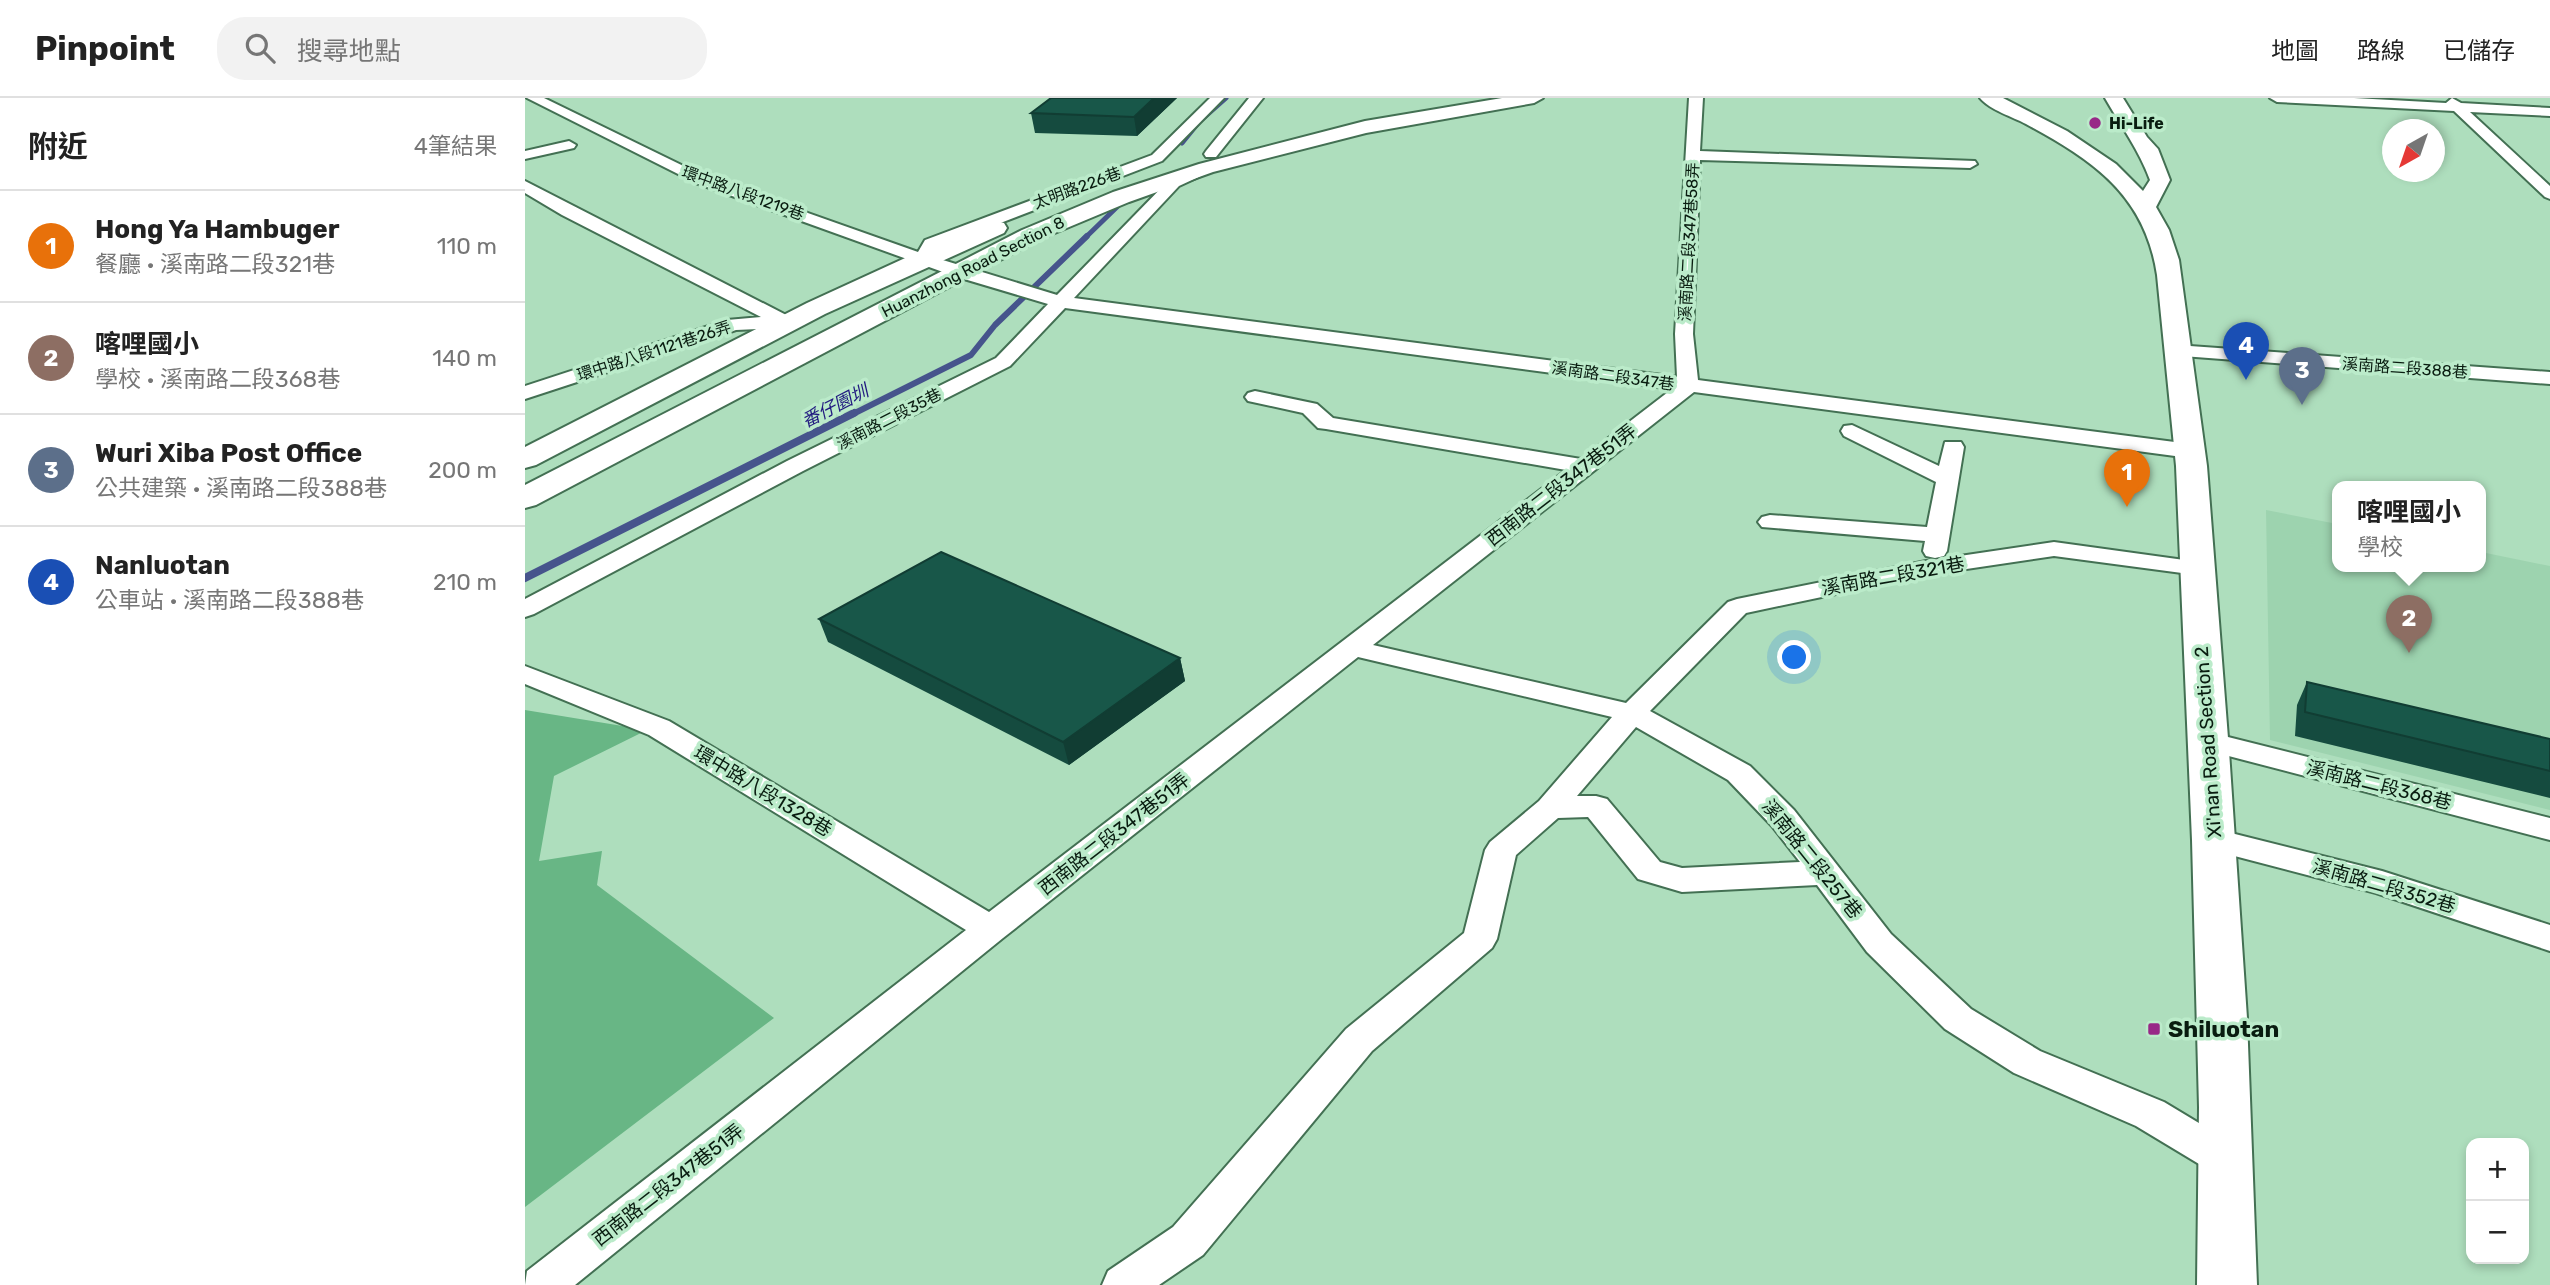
<!DOCTYPE html>
<html lang="zh-TW">
<head>
<meta charset="utf-8">
<style>
  :root { --surface:#fff; --page:#f2f2f2; --text:#222; --muted:#767676; --line:#e0e0e0; --accent:#db2777 }
  body { margin:0; font-family:Rubik,"Noto Sans TC",sans-serif; background:var(--page); color:var(--text) }
  .controls { position:absolute; right:21px; bottom:21px; display:grid; overflow:hidden; border-radius:14px; box-shadow:0 4px 10px #0003 }
  .controls button { width:63px; height:63px; display:grid; place-items:center; padding:0; border:0; border-bottom:2px solid var(--line); background:var(--surface); color:var(--text); font:35px sans-serif }
  .compass { position:absolute; left:1857px; top:21px; width:63px; height:63px; border-radius:50%; background:var(--surface); box-shadow:0 4px 10px #0003; rotate:220deg }
  .you { position:absolute; left:1270px; top:560px; width:24px; height:24px; margin:-18px; border:5px solid #fff; border-radius:50%; background:#1a73e8; box-shadow:0 0 0 10px #1a73e833 }
  .badge { display:grid; place-items:center; width:46px; height:46px; border-radius:50%; background:var(--accent); color:#fff; font-size:23px; font-weight:700 }
  .pin { position:absolute; translate:-50% -58px; filter:drop-shadow(0 2px 4px #0008) }
  .pin::after { content:''; position:absolute; top:37px; width:24px; height:21px; background:inherit; clip-path:polygon(0 0,100% 0,50% 100%) }
  .popup { position:absolute; left:1807px; top:383px; width:154px; height:91px; box-sizing:border-box; display:grid; place-content:center; border-radius:14px; background:var(--surface); filter:drop-shadow(0 2px 5px #0005); font-size:23px; white-space:nowrap; color:var(--muted) }
  .popup b { font-size:26px; color:var(--text) }
  .popup::after { content:''; position:absolute; left:50%; top:100%; margin-left:-14px; border:14px solid transparent; border-top-color:var(--surface) }
  .list { margin:0; padding:0; list-style:none }
  h2 { display:flex; justify-content:space-between; align-items:center; height:91px; margin:0; padding:0 28px; font-size:30px }
  h2 small { font-size:23px; font-weight:400; color:var(--muted) }
  .list li { display:grid; grid-template-columns:46px 1fr auto; gap:21px; align-items:center; box-sizing:border-box; height:112px; padding:0 28px; border-top:2px solid var(--line) }
  .list b { display:block; font-size:26px; white-space:nowrap }
  .list p { margin:0; font-size:23px; white-space:nowrap; color:var(--muted) }
  .list em { font-size:23px; font-style:normal; color:var(--muted) }
  .icon { flex:none; width:38px; height:38px; fill:none; stroke:currentColor; stroke-width:2; stroke-linecap:round; stroke-linejoin:round }
  .map { position:relative; flex:none; width:2025px; height:1187px; overflow:hidden }
  header { display:flex; align-items:center; gap:42px; box-sizing:border-box; height:98px; padding:0 35px; background:var(--surface); border-bottom:2px solid var(--line) }
  header strong { font-size:33px }
  nav { display:flex; gap:38px; margin-inline-start:auto; font-size:24px }
  .search { width:490px; height:63px; background:var(--page); display:flex; align-items:center; gap:18px; box-sizing:border-box; padding:0 24px; border-radius:28px; color:var(--muted); font-size:26px }
  main { display:flex }
  aside { flex:1; background:var(--surface) }
  .map>svg:first-child { display:block }
  .built { fill:#9dd3af }
  .green { fill:#68b685 }
  .lines { fill:none; stroke-linecap:round; stroke-linejoin:round }
  .stream-far2 { stroke:#46548c; stroke-width:5 }
  .stream-far1 { stroke:#46548c; stroke-width:6 }
  .stream { stroke:#46548c; stroke-width:8 }
  .street-casing { stroke:#437053; stroke-width:4 }
  .secondary-casing { stroke:#437053; stroke-width:4 }
  .street { fill:#fff; fill-rule:evenodd }
  .secondary { fill:#fff; fill-rule:evenodd }
  .wall { fill:#154b3f }
  .shaded-wall { fill:#113d33 }
  .building { fill:#185749; stroke:#113d33; stroke-width:2 }
  .poi-dot { fill:#982887; stroke:#bbebca; stroke-width:2.5 }
  .labels { text-anchor:middle; dominant-baseline:central; stroke-width:7; stroke-linejoin:round; paint-order:stroke }
  .far-poi-label { font-size:16px; font-weight:bold; fill:#091c10; stroke:#bbebca; text-anchor:start }
  .far-street-label { font-size:16px; fill:#091c10; stroke:#bbebca }
  .far-water-label { font-size:18px; font-style:italic; fill:#211a80; stroke:#bbebca }
  .street-label { font-size:19px; fill:#091c10; stroke:#bbebca }
  .near-poi-label { font-size:23px; font-weight:bold; fill:#091c10; stroke:#bbebca; text-anchor:start }
</style>
</head>
<body>
<header>
<strong>Pinpoint</strong>
<div class="search"><svg class="icon" aria-label="search" viewBox="0 0 24 24"><circle cx="10" cy="10" r="6"/><path d="M15 15l6 6"/></svg>搜尋地點</div>
<nav><a>地圖</a><a>路線</a><a>已儲存</a></nav>
</header>
<main>
<aside>
<h2>附近<small>4筆結果</small></h2>
<ul class="list">
<li><span class="badge" style="background:#e8710a">1</span><div><b>Hong Ya Hambuger</b><p>餐廳 · 溪南路二段321巷</p></div><em>110 m</em></li>
<li><span class="badge" style="background:#8d6e63">2</span><div><b>喀哩國小</b><p>學校 · 溪南路二段368巷</p></div><em>140 m</em></li>
<li><span class="badge" style="background:#5c6f8a">3</span><div><b>Wuri Xiba Post Office</b><p>公共建築 · 溪南路二段388巷</p></div><em>200 m</em></li>
<li><span class="badge" style="background:#1a4fb4">4</span><div><b>Nanluotan</b><p>公車站 · 溪南路二段388巷</p></div><em>210 m</em></li>
</ul>
</aside>
<div class="map">
<svg width="2025" height="1187" viewBox="0 0 2025 1187">
  <rect width="100%" height="100%" fill="#aedebd"/>
  <path class="built" d="M1741 412 1812 426V469H1956V454L2025 468V712L1745 642Z"/>
  <path class="green" d="M0 612 122 632 29 678 14 763 77 753 72 787 249 920 0 1109Z"/>
  <g class="lines">
    <path class="stream-far2" d="M657 45 674 24 701 0
      M560 140 593 108"/>
    <path class="stream-far1" d="M326 317 446 257 470 227 562 138"/>
    <path class="stream" d="M0 480 329 315"/>
    <g class="street-casing">
      <path id="street" d="M2 0H19L181 79 393 154 400 142 627 57 685 0H699L637 63 413 149 408 159 532 197 644 82 677 68 682 69 684 72 682 75 654 88 549 200 1152 279 1150 236 1164 0H1178L1175 53 1450 63 1452 66 1445 70 1175 62 1168 236 1173 282 1665 346 1673 348 1676 353 1673 358 1665 360 1169 294 848 547 1101 605 1203 504 1212 501 1401 463 1529 444 1681 465 1684 470 1681 475 1672 477 1529 458 1401 477 1221 515 1125 613 1225 668 1269 712 1366 836 1446 911 1515 953 1639 1004 1717 1051 1723 1063 1717 1075 1703 1080 1689 1075 1611 1028 1489 975 1420 931 1342 854 1292 787 1157 794 1113 781 1063 719 1033 720 991 757 972 841 967 850 847 953 678 1157 634 1187H577L583 1173 648 1129 821 931 939 835 960 752 965 744 1014 703 1087 619 833 559 478 840 50 1187H0L2 1173 441 832 124 637 0 586V568L144 623 464 814 1041 372 801 331 793 330 778 315 723 303 720 299 723 295 730 293 792 306 808 320 1056 361 1147 291 540 210 485 268 278 373 9 516 0 519V501L262 363 471 260 523 206 429 178 171 85ZM1111 629 1203 682 1247 728 1275 764 1157 770 1135 764 1082 701 1071 698H1052Z
        M724 0H738L691 59H681L679 56 681 53Z
        M1745 0H1829L1921 5 1927 0 1936 5 2025 10V18L1945 14 2025 88V101L2020 99 1929 13 1752 4Z
        M44 43 51 47 49 50 0 61V53Z
        M0 83 267 220 269 224 260 230 211 232 0 301V288L202 222 236 219 37 117 0 95Z
        M1651 247 2025 274V286L1644 257 1641 253 1644 249Z
        M1327 327 1414 368 1420 344H1436L1439 349 1422 453 1419 458 1410 460 1401 458 1398 453 1400 443 1237 429 1233 424 1237 419 1245 417 1402 429 1411 384 1319 338 1316 333 1319 328Z
        M1683 634 2025 720V742L1673 650 1668 643 1673 636Z
        M1690 731 1857 773 2025 827V853L1851 795 1679 750 1674 742 1679 734Z"/>
    </g>
    <g class="secondary-casing">
      <path id="secondary" d="M977 0H1018L1009 5 841 35 688 74 604 104 513 142 11 407 0 410V387L497 132 588 94 674 66 840 23Z
        M1455 0H1478L1542 33 1591 66 1618 93 1625 82C1614 52 1596 28 1580 0H1598L1622 39 1633 51 1645 82 1631 109 1644 132 1654 162 1682 368 1704 653 1722 920 1732 1187H1672L1674 1009 1667 742 1651 368 1632 177C1620 97 1568 62 1501 26 1488 19 1465 12 1455 0Z
        M471 123 479 125 482 130 479 135 300 216 11 367 0 370V349L282 205 402 150Z"/>
    </g>
    <use href="#street" class="street"/>
    <use href="#secondary" class="secondary"/>
  </g>
  <path class="wall" d="M526 0H652L612 38 510 35 506 15Z
    M294 521 655 560 660 583 544 667 303 544Z
    M1782 584 2025 641V700L1770 638 1772 607Z"/>
  <path class="shaded-wall" d="M629 0H652L612 38 609 19Z
    M655 560 660 583 544 667 538 644Z"/>
  <path class="building" d="M526 0H629L609 19 506 15Z
    M416 454 655 560 538 644 294 521Z
    M1782 584 2025 641V673L1780 614Z"/>
  <g class="poi-dot">
    <circle cx="1570" cy="25" r="7"/>
    <rect x="1622" y="924" width="14" height="14" rx="3.5"/>
  </g>
  <g class="labels">
    <g class="far-poi-label">
      <text x="1584" y="25">Hi-Life</text>
    </g>
    <g class="far-street-label">
      <text transform="translate(552 90) rotate(-20)">太明路226巷</text>
      <text transform="translate(218 95) rotate(20)">環中路八段1219巷</text>
      <text transform="translate(1164 144) rotate(-87)">溪南路二段347巷58弄</text>
      <text transform="translate(448 169) rotate(-27)">Huanzhong Road Section 8</text>
      <text transform="translate(129 253) rotate(-18)">環中路八段1121巷26弄</text>
      <text transform="translate(1880 270) rotate(4)">溪南路二段388巷</text>
      <text transform="translate(1088 278) rotate(8)">溪南路二段347巷</text>
      <text transform="translate(364 321) rotate(-27)">溪南路二段35巷</text>
    </g>
    <g class="far-water-label">
      <text transform="translate(310 308) rotate(-27)">番仔園圳</text>
    </g>
    <g class="street-label">
      <text transform="translate(1036 387) rotate(-38)">西南路二段347巷51弄</text>
      <text transform="translate(1368 478) rotate(-10)">溪南路二段321巷</text>
      <text transform="translate(1683 644) rotate(-94)">Xi'nan Road Section 2</text>
      <text transform="translate(1854 687) rotate(14)">溪南路二段368巷</text>
      <text transform="translate(238 693) rotate(31)">環中路八段1328巷</text>
      <text transform="translate(589 736) rotate(-38)">西南路二段347巷51弄</text>
      <text transform="translate(1287 761) rotate(51)">溪南路二段257巷</text>
      <text transform="translate(1859 788) rotate(16)">溪南路二段352巷</text>
      <text transform="translate(143 1087) rotate(-38)">西南路二段347巷51弄</text>
    </g>
    <g class="near-poi-label">
      <text x="1643" y="931">Shiluotan</text>
    </g>
  </g>
</svg>
<div class="controls">
<button>+</button>
<button>−</button>
</div>
<svg class="compass" viewBox="-18 -18 36 36"><path d="M0-13l5 13h-10z" fill="#e53935"/><path d="M0 13l5-13h-10z" fill="#767676"/></svg>
<div class="you"></div>
<div class="pin badge" style="left:1602px;top:409px;background:#e8710a">1</div>
<div class="pin badge" style="left:1884px;top:555px;background:#8d6e63">2</div>
<div class="popup"><b>喀哩國小</b>學校</div>
<div class="pin badge" style="left:1777px;top:307px;background:#5c6f8a">3</div>
<div class="pin badge" style="left:1721px;top:282px;background:#1a4fb4">4</div>
</div>
</main>
</body>
</html>
